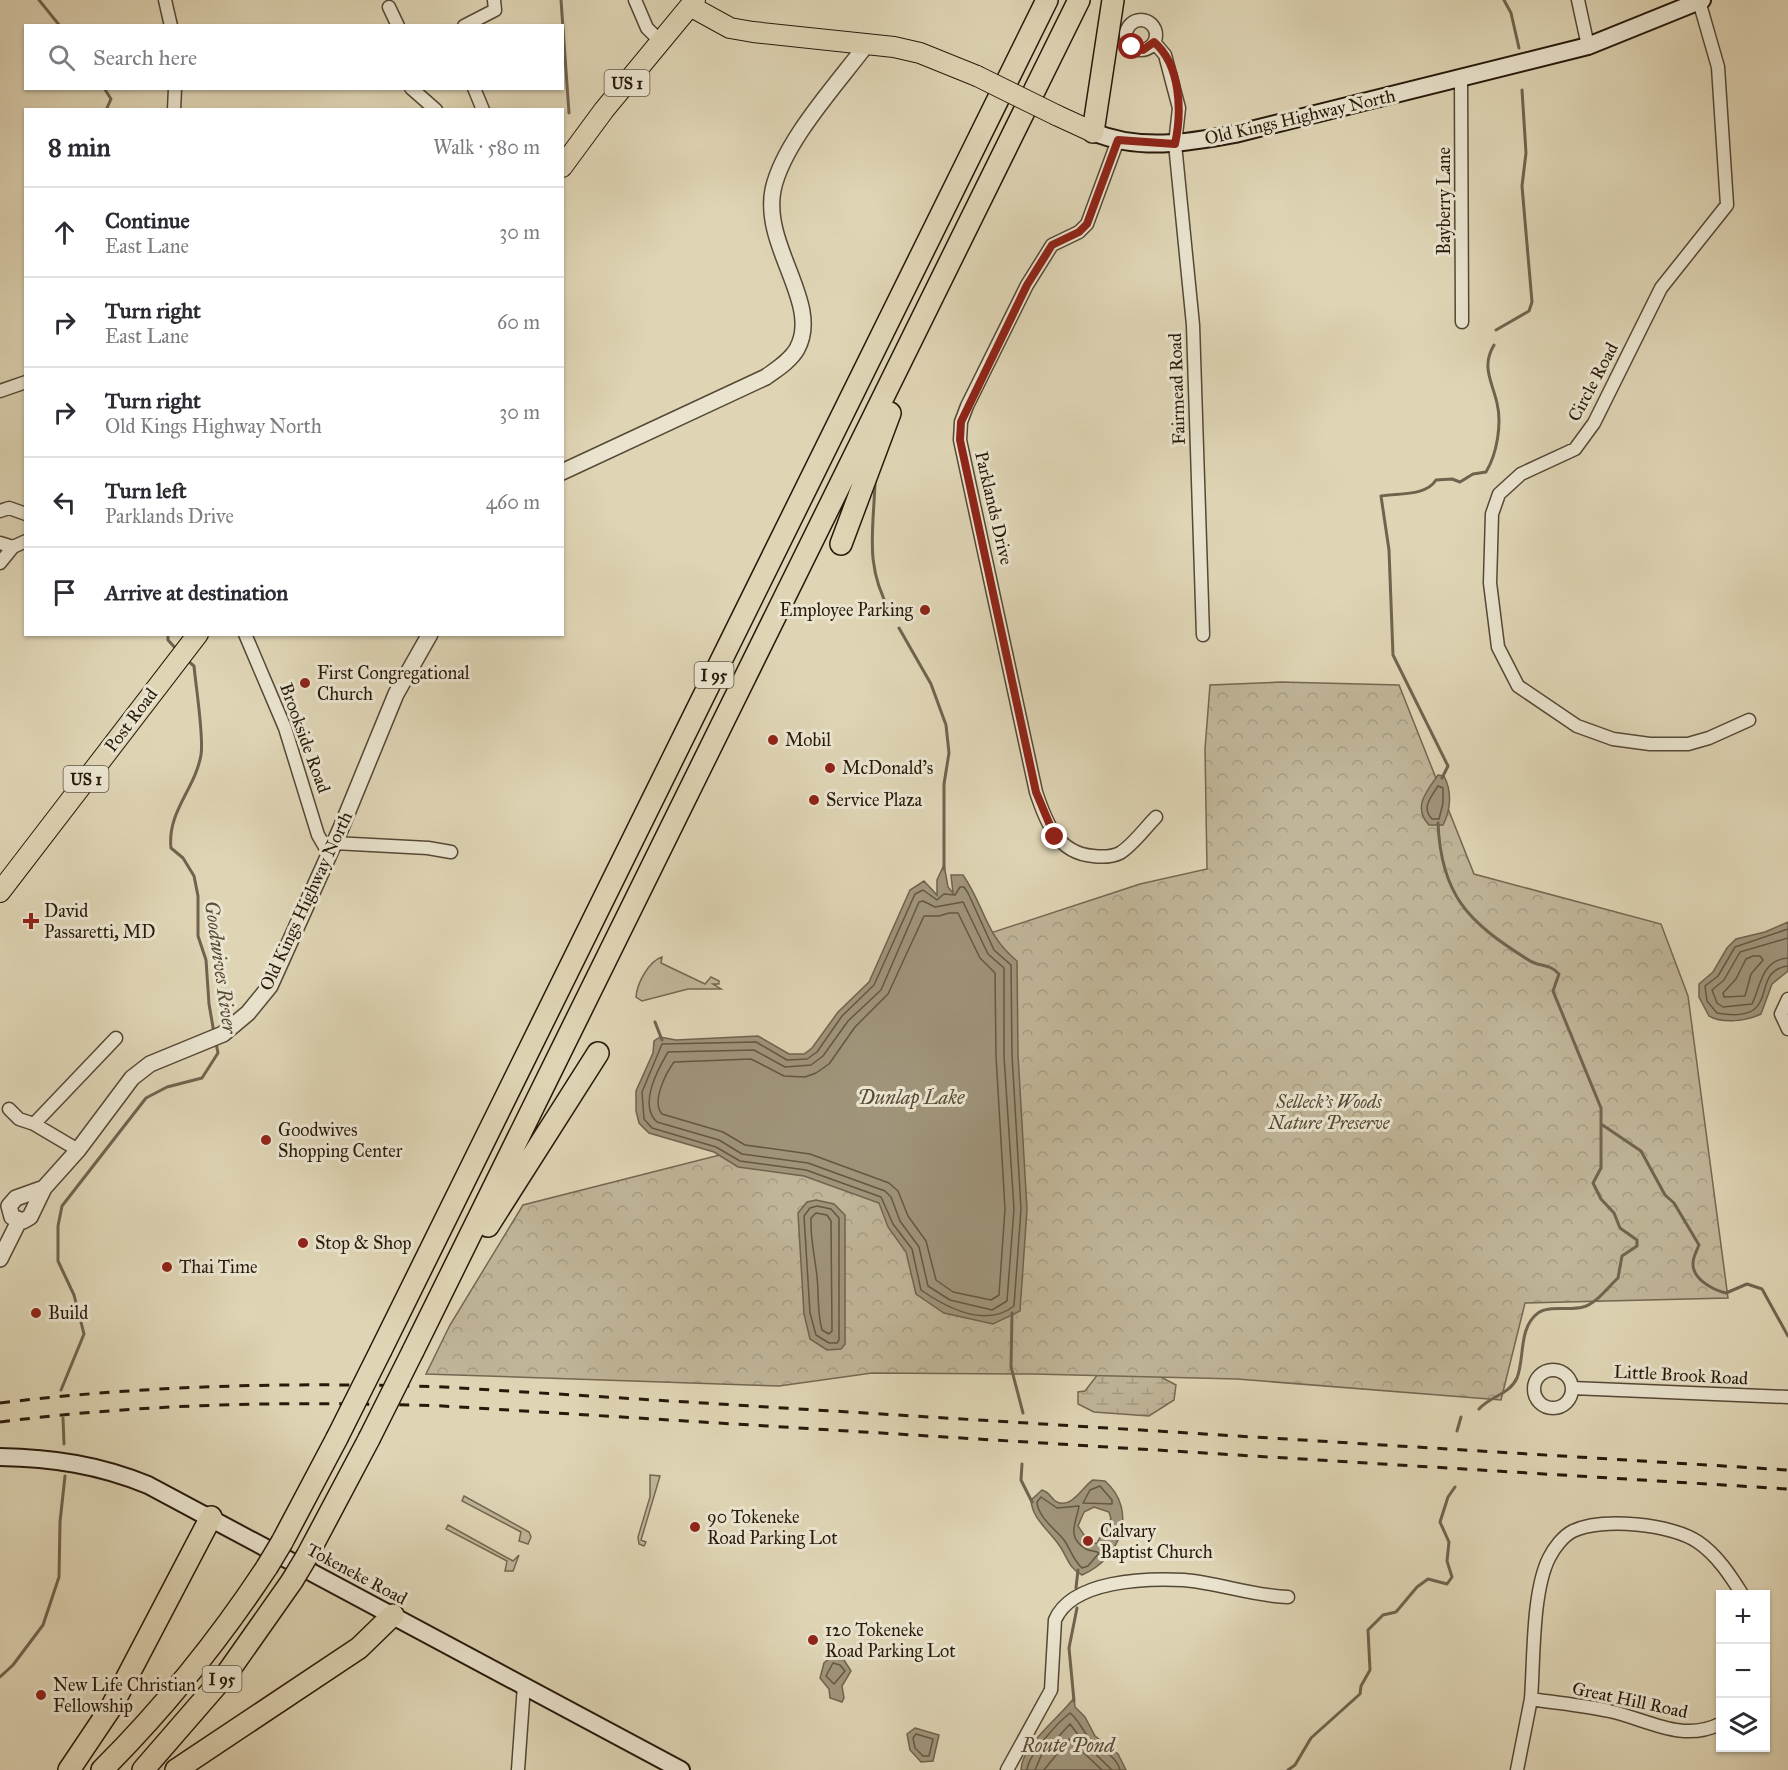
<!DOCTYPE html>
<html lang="en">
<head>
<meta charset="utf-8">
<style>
  :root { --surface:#fff; --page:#f7f7f7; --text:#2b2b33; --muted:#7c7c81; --line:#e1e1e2 }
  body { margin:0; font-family:"IM FELL Great Primer",serif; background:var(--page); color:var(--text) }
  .controls { position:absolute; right:18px; bottom:18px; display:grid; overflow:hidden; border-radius:0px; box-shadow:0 2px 4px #0004 }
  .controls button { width:54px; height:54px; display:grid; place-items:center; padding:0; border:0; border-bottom:2px solid var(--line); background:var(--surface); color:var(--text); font:30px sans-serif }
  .stop { position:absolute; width:18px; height:18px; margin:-14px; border:4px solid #8f2418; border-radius:50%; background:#fff }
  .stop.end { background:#8f2418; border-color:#fff; box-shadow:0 2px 6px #0008 }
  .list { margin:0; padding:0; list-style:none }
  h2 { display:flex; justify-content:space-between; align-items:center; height:78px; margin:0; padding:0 24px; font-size:26px }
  h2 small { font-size:20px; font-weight:400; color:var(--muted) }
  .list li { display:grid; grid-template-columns:39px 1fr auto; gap:18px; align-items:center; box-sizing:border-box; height:90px; padding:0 24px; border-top:2px solid var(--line) }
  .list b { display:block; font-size:22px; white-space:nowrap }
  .list p { margin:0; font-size:20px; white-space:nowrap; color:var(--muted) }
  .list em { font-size:20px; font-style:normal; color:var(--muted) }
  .icon { flex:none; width:33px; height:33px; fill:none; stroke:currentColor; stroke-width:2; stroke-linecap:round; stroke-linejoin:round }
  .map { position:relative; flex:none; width:1788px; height:1770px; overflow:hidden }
  .search { position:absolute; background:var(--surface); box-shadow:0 2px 4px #0004; left:24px; top:24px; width:540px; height:66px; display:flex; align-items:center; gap:15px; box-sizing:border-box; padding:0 21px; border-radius:0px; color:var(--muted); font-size:22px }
  .panel { position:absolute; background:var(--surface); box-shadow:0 2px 4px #0004; left:24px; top:108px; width:540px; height:528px; border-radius:0px }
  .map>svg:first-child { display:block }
  .grass { fill:#c0b598; stroke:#746751; stroke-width:1.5 }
  .wetland { fill:url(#wetland-marsh); stroke:#746751; stroke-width:1.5 }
  .park { fill:url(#park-crowns); stroke:#746751; stroke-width:1.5 }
  .water { fill:#a0957b; stroke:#70634e; stroke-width:1.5; fill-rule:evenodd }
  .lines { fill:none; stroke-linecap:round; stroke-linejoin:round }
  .shore { stroke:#645742; stroke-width:1.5 }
  .stream { stroke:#70634e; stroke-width:3 }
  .minor-casing { stroke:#554835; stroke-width:15 }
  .tertiary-casing { stroke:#554835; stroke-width:18 }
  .secondary-casing { stroke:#27190a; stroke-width:20 }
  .primary-casing { stroke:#27190a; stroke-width:22 }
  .motorway-casing { stroke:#27190a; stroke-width:24 }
  .minor { stroke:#eae4cf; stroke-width:12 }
  .tertiary { stroke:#eae4cf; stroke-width:15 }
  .secondary { stroke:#eae4cf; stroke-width:16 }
  .primary { stroke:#dfd5b5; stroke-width:20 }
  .motorway { stroke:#dfd5b5; stroke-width:21 }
  .rail { stroke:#27190a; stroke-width:3; stroke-dasharray:10 10; stroke-linecap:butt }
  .primary-bridge-casing { stroke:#27190a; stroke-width:22; stroke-linecap:butt }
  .motorway-bridge-casing { stroke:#27190a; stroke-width:24; stroke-linecap:butt }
  .primary-bridge { stroke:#dfd5b5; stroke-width:20 }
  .motorway-bridge { stroke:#dfd5b5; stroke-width:21 }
  .route { stroke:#8f2418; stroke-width:8 }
  .poi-dot { fill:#8f2418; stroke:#eae4cf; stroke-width:2 }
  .labels { text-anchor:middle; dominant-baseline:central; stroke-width:6; stroke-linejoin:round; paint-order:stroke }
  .shield { fill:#eae4cf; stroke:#625645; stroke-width:1.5 }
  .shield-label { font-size:16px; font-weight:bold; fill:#27190a }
  .street-label { font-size:18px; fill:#27190a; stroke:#eae4cf }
  .poi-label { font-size:18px; fill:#27190a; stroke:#eae4cf; text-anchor:start }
  .park-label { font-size:18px; font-style:italic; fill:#554835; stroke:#eae4cf }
  .water-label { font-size:20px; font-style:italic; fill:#574b37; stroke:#eae4cf }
</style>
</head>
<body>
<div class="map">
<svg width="1788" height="1770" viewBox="0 0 1788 1770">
  <defs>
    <pattern id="wetland-marsh" width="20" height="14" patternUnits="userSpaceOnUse" patternTransform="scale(1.5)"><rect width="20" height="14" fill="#c0b598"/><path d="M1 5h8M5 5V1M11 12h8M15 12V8" fill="none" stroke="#a59b82"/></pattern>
    <pattern id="park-crowns" width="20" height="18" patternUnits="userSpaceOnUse" patternTransform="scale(1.5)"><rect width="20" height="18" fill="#c0b598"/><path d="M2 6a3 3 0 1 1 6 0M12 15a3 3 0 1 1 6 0" fill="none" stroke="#a59b82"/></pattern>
  </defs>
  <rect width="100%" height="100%" fill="#dfd5b5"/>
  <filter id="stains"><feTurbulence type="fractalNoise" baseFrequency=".00333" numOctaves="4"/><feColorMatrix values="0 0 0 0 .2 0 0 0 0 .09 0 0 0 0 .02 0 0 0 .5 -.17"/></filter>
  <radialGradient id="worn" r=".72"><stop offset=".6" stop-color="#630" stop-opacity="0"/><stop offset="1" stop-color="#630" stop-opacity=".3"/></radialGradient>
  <path class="grass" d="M662 957 661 963 705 984 711 977 719 981V984H713L721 989H688L642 1001 636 997C637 983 649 961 662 957Z
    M650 1475 660 1476 641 1540 646 1542 644 1546 639 1544 638 1537 650 1497Z
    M464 1496 529 1532 531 1537 528 1544 519 1541 521 1532 462 1501Z
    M448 1525 513 1561 519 1555 513 1571H505L507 1561 446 1529Z"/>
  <path class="wetland" d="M1105 1365 1159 1376 1176 1385 1174 1400 1149 1416 1094 1412 1078 1404V1392L1085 1391Z"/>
  <path class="park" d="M1281 682 1399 685 1474 874 1661 924 1688 996 1728 1298 1525 1303 1501 1400 1237 1379 1033 1374 872 1373 779 1386 426 1374 450 1325 523 1205 881 1114 942 949 1140 884 1207 869 1205 749 1210 685Z"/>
  <path class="water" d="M1438 775 1444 776C1452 791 1451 810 1443 825H1429C1412 807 1427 791 1438 775Z
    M944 865 948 887 953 893 951 875H963C985 907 985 935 1017 961L1018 1055 1027 1209 1020 1311 993 1324 944 1313 916 1294 906 1252 888 1227 879 1203 804 1176 738 1167 714 1152 649 1133 639 1123 636 1111V1091L653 1053 654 1041 660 1037 676 1040 758 1036 789 1054H804L812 1048 838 1012 869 982 910 890 924 881 937 895V880Z
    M1788 922V971L1772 984 1761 1014C1747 1021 1723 1024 1709 1016L1699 997V984L1713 972 1727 948 1736 939 1765 932Z
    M816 1200 834 1204 845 1215V1344L841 1349 827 1350 810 1339 804 1314 798 1213 807 1202Z
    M1093 1480 1105 1481C1139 1511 1120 1559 1082 1575 1069 1569 1067 1556 1059 1545 1049 1530 1032 1519 1031 1500L1042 1490C1050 1492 1051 1499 1057 1502 1072 1509 1083 1486 1093 1480ZM1094 1507 1109 1512 1111 1519 1097 1543 1090 1544 1078 1526 1084 1512Z
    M831 1657 844 1660 851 1671 842 1686 844 1698 842 1702 830 1698 829 1689 820 1678 824 1663Z
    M1074 1698 1075 1707 1085 1717 1095 1736 1118 1754 1126 1770H1021C1021 1746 1060 1717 1074 1698Z
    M915 1728 939 1735 933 1761 921 1762 910 1750 907 1734Z"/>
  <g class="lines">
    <path class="shore" d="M1438 786 1443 788V803L1439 819H1432C1421 808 1431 797 1438 786Z
      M960 887H964L968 893 994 950 1011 965 1012 1055 1021 1209 1014 1306C986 1328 947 1308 921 1290L912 1249 893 1224 881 1197 806 1170 740 1161 716 1147 652 1128 644 1119 642 1092 662 1044 756 1042 787 1060 807 1059 817 1052 842 1016 874 985 915 894 923 890 937 900 944 894 955 895Z
      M923 901 935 907 963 902 988 954 1004 968V1056L1014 1209 1007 1301 992 1310 950 1300 928 1286 919 1247 900 1221 891 1197 885 1191 808 1163 742 1154 719 1140 657 1122C638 1105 658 1069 668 1052L754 1050 785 1067 811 1065 823 1056 848 1021 881 990 919 902Z
      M949 913H958L980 958 995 973 996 1056 1005 1209 999 1295 991 1300 953 1292 936 1280 926 1241 908 1216 898 1191 889 1183 810 1154 745 1145 723 1132 662 1114C651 1102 666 1073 674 1062L751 1059 784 1076 805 1077 816 1073 829 1064 855 1027 888 994 924 916H939Z
      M1788 929 1735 947 1718 976 1705 986 1707 1001 1717 1013C1785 1025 1747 971 1788 966
      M1788 938 1740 952 1724 980 1712 990 1717 1003 1723 1007 1752 1004C1761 986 1761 960 1788 958
      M1753 956H1760L1763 960 1751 974 1745 996 1724 997 1723 993 1736 979 1746 959Z
      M817 1206 831 1209 839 1218V1340L837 1343H829L816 1335 810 1313 804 1216 810 1208Z
      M816 1213 827 1215 831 1221 832 1331 829 1334 822 1330C817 1312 819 1295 817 1277 815 1257 810 1238 811 1218Z
      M1100 1486 1112 1500V1504L1083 1503 1090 1490Z
      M1041 1497 1057 1508 1079 1506C1077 1521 1065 1537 1086 1549 1091 1552 1095 1550 1099 1553L1088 1566 1082 1568C1073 1560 1071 1550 1064 1540 1055 1529 1038 1517 1037 1502Z
      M833 1663 840 1665 845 1671 834 1684 826 1676Z
      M916 1734 933 1739 929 1756H923L915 1748 913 1738Z
      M1027 1770C1028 1755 1058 1722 1070 1713 1079 1720 1082 1730 1090 1739 1100 1750 1116 1755 1120 1770
      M1035 1770 1041 1756 1070 1724 1086 1745 1112 1770
      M1044 1770 1069 1739 1102 1770"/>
    <path class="stream" d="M39 0 60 26
      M561 0 569 113
      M1504 0 1511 13 1519 48
      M104 88 111 99 106 110
      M1496 330 1529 311 1532 302 1522 186 1526 153 1522 90
      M875 484C873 533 865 567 890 611
      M899 628 931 684 946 725 949 753 944 784V869
      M168 634V640L177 650
      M188 661 194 666C196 688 204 737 201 755 195 789 167 812 171 848L183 858 194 876 198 896V936L206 960 209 1004 214 1033
      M1442 778 1448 766 1393 655 1389 550 1381 496C1400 493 1426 496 1436 480L1452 479 1460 482 1473 474 1486 472C1497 454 1502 424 1497 403 1492 381 1481 367 1494 345
      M1438 823C1441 895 1468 922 1527 959 1539 968 1548 962 1559 974L1553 991 1601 1108V1168L1593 1183 1601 1199 1614 1213 1620 1228 1637 1240V1246L1622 1256 1618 1278C1608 1287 1596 1304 1583 1307 1569 1311 1549 1305 1538 1313 1518 1328 1525 1358 1517 1378 1509 1395 1490 1396 1479 1409
      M655 1022 662 1040
      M1601 1124 1641 1151 1665 1195 1674 1203 1699 1245C1697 1250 1693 1257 1693 1263 1692 1279 1713 1290 1726 1293L1747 1284 1762 1289 1788 1336
      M1012 1313 1011 1367 1023 1413
      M61 1390 84 1334 74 1295 58 1261V1226L62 1206 146 1098 167 1087 202 1078 218 1053 216 1043
      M63 1418 64 1444
      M1457 1431 1461 1417
      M1022 1464 1021 1480 1032 1502
      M1076 1588 1078 1570
      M0 1677 13 1665 43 1625 59 1577 60 1522 65 1476
      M1074 1701 1069 1648 1077 1608
      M1288 1770 1295 1765 1311 1738 1360 1694 1361 1686 1370 1670 1368 1630 1383 1615 1396 1612 1417 1587 1428 1579 1447 1584 1452 1577 1447 1561 1449 1542 1440 1522 1448 1497 1455 1487"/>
    <g class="minor-casing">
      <path id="minor" d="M165 0 171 26
        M635 0 647 28 661 42
        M1578 0 1588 46
        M1699 1 1718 67 1727 205 1661 288 1594 423 1575 449 1521 474 1499 494 1492 514 1490 583 1498 647 1518 686 1577 726 1613 739 1650 744H1688L1709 738 1749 720
        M389 7 398 26
        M1126 35a15 15 0 1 1 30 0a15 15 0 1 1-30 0Z
        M464 26 495 10 494 0
        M1154 42 1165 55 1179 108 1175 144 1193 325 1203 635
        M1461 79 1462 322
        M411 88 436 110
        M474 88 483 110
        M174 110 175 88
        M1118 140 1087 224 1079 232 1052 245 1027 285 967 406 961 422 960 440 1036 792C1046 822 1057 853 1093 856 1101 857 1112 857 1120 853 1133 845 1145 828 1156 817
        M0 391 26 382
        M0 511 9 508 26 514
        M0 543 13 547 26 541
        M0 563 13 547
        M245 634 285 728 318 835 329 854
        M334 843 428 848 451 852
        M1788 999 1781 1014 1788 1029
        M9 1109 19 1119 34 1124 116 1038
        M34 1124 78 1150
        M1534 1389a19 19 0 1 1 38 0a19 19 0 1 1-38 0Z
        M1572 1388 1788 1397
        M1720 1724C1681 1743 1647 1719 1609 1711 1583 1705 1556 1703 1531 1699 1534 1660 1532 1592 1549 1558 1554 1548 1563 1536 1573 1531 1602 1517 1672 1524 1698 1542 1717 1555 1730 1575 1742 1594
        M518 1770 524 1685
        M1007 1770 1051 1690 1055 1620C1072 1580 1146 1578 1184 1580 1219 1583 1253 1596 1288 1597
        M1517 1770 1531 1699"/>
    </g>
    <g class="tertiary-casing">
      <path id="tertiary" d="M562 472 766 377C777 369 790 361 797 349 822 304 762 247 773 190 783 142 838 83 867 44
        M44 1188 16 1198 9 1206 12 1217 23 1221 30 1217 44 1188 78 1150 132 1078 150 1064 223 1034 248 1013 270 986 341 828 396 694 430 634
        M0 1259 19 1221"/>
    </g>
    <g class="secondary-casing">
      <path id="secondary" d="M1093 132C1139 151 1187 143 1235 134L1588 46 1702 0
        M0 1457C53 1458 99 1465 148 1485L681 1770"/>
    </g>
    <g class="primary-casing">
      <path id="primary" d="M690 6 730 28 753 32 894 47 920 53 977 76
        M1056 115 1093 132
        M562 167 604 110 695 0
        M0 892 198 634"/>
    </g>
    <g class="motorway-casing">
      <path id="motorway" d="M1093 132 1113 0
        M841 544 890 413
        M488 1226 598 1053
        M381 1350 1047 0
        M413 1351 1079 0
        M282 1542 337 1438
        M307 1556 369 1439
        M69 1770 112 1706 211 1517
        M102 1770C164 1708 219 1640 267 1567
        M143 1770 228 1672 292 1581
        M176 1770 359 1648 393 1615"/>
    </g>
    <use href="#minor" class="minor"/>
    <use href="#tertiary" class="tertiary"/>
    <use href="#secondary" class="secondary"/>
    <use href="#primary" class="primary"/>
    <use href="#motorway" class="motorway"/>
    <path class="rail" d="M0 1403C148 1385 295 1382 444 1387L1788 1470
      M0 1422C148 1403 295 1401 443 1406L1788 1489"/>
    <g class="primary-bridge-casing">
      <path id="primary-bridge" d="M977 76 1056 115"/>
    </g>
    <g class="motorway-bridge-casing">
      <path id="motorway-bridge" d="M337 1438 381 1350
        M369 1439 413 1351
        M267 1567 282 1542
        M292 1581 307 1556"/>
    </g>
    <use href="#primary-bridge" class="primary-bridge"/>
    <use href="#motorway-bridge" class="motorway-bridge"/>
  </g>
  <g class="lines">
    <path class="route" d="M1055 837 1036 792 960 440 961 422 1027 285 1052 245 1079 232 1087 224 1118 140 1175 144C1182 112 1181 65 1154 42L1143 50 1132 47"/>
  </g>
  <g class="poi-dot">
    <circle cx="925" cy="610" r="6"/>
    <circle cx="305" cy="683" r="6"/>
    <circle cx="773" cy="740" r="6"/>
    <circle cx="830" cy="768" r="6"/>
    <circle cx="814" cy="800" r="6"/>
    <path d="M28 912h6v6h6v6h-6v6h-6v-6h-6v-6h6z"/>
    <circle cx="266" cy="1140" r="6"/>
    <circle cx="303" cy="1243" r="6"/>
    <circle cx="167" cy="1267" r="6"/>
    <circle cx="36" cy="1313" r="6"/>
    <circle cx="695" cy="1527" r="6"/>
    <circle cx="1088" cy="1541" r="6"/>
    <circle cx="813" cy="1640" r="6"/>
    <circle cx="41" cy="1695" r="6"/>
  </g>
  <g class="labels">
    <g class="shield">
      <rect x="604.5" y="70" width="45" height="26" rx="4.5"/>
      <rect x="694.5" y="662" width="39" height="26" rx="4.5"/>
      <rect x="63.5" y="766" width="45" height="26" rx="4.5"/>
      <rect x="202.5" y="1666" width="39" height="26" rx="4.5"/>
    </g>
    <g class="shield-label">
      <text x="627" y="83">US 1</text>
      <text x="714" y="675">I 95</text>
      <text x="86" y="779">US 1</text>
      <text x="222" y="1679">I 95</text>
    </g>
    <g class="street-label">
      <text transform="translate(1300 117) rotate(-13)">Old Kings Highway North</text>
      <text transform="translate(1444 201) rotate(-90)">Bayberry Lane</text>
      <text transform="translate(1593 382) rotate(-62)">Circle Road</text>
      <text transform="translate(1177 389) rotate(-92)">Fairmead Road</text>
      <text transform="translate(994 508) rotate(77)">Parklands Drive</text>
      <text transform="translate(131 720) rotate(-53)">Post Road</text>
      <text transform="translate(305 738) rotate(70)">Brookside Road</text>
      <text transform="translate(306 901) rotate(-65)">Old Kings Highway North</text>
      <text transform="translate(1681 1375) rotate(3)">Little Brook Road</text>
      <text transform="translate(357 1574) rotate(28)">Tokeneke Road</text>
      <text transform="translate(1630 1700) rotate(12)">Great Hill Road</text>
    </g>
    <g class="poi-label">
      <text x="913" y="610" text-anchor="end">Employee Parking</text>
      <text x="317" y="673">First Congregational<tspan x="317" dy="21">Church</tspan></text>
      <text x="785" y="740">Mobil</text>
      <text x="842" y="768">McDonald's</text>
      <text x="826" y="800">Service Plaza</text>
      <text x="44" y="911">David<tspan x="44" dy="21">Passaretti, MD</tspan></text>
      <text x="278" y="1130">Goodwives<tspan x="278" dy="21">Shopping Center</tspan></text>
      <text x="315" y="1243">Stop &amp; Shop</text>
      <text x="179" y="1267">Thai Time</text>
      <text x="48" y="1313">Build</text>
      <text x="707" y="1517">90 Tokeneke<tspan x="707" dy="21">Road Parking Lot</tspan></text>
      <text x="1100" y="1531">Calvary<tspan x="1100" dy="21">Baptist Church</tspan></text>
      <text x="825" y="1630">120 Tokeneke<tspan x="825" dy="21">Road Parking Lot</tspan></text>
      <text x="53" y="1685">New Life Christian<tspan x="53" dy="21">Fellowship</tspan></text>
    </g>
    <g class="park-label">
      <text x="1329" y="1102">Selleck's Woods<tspan x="1329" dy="21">Nature Preserve</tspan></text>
    </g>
    <g class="water-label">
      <text transform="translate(221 967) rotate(82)">Goodwives River</text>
      <text x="911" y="1097">Dunlap Lake</text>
      <text x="1068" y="1745">Route Pond</text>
    </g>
  </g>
  <rect width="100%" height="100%" filter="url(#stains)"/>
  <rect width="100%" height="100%" fill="url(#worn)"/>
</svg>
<div class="controls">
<button>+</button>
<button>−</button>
<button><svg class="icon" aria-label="layers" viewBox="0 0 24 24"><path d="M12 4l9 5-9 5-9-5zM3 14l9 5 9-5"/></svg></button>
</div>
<div class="stop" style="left:1132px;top:47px"></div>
<div class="stop end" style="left:1055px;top:837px"></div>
<div class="search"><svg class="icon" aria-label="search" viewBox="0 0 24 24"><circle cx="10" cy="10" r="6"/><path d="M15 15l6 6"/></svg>Search here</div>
<section class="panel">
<h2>8 min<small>Walk · 580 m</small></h2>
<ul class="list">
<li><svg class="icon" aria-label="ahead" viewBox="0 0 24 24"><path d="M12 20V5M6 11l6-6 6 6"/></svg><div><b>Continue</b><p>East Lane</p></div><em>30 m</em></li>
<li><svg class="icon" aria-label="right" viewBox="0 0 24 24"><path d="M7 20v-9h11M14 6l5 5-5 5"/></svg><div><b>Turn right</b><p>East Lane</p></div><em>60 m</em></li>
<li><svg class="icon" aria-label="right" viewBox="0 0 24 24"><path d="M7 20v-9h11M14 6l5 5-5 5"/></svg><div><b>Turn right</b><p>Old Kings Highway North</p></div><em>30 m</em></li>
<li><svg class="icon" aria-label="left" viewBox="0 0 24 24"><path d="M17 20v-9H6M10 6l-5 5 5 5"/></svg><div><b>Turn left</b><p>Parklands Drive</p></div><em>460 m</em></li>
<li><svg class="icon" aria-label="arrive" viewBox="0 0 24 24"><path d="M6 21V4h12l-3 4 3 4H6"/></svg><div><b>Arrive at destination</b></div></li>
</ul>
</section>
</div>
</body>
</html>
